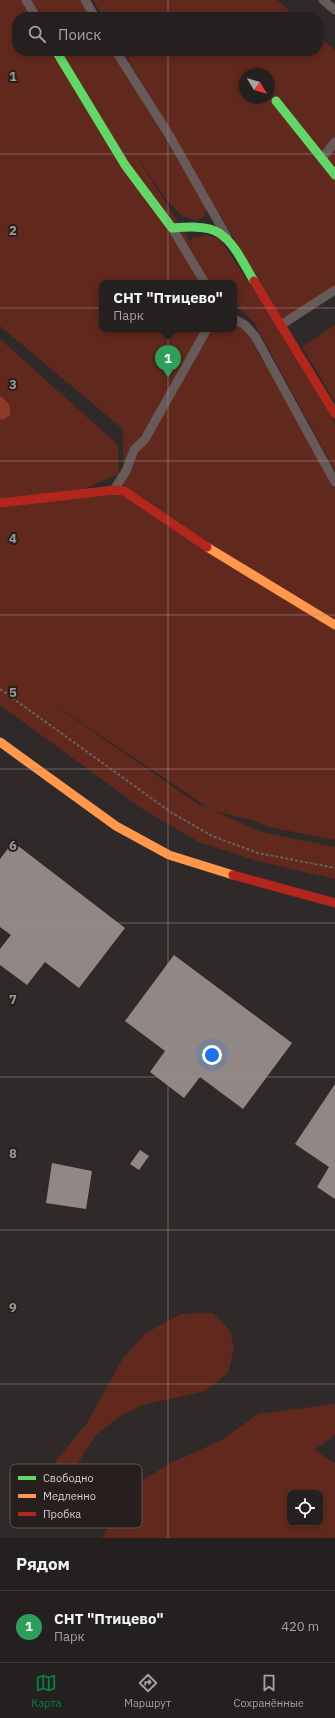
<!DOCTYPE html>
<html lang="ru">
<head>
<meta charset="utf-8">
<style>
  :root { --surface:#23201f; --page:#2f2d2c; --text:#f1f3f6; --muted:#a3a3a4; --line:#403e3d; --accent:#0b8043 }
  body { margin:0; font-family:"IBM Plex Sans",sans-serif; background:var(--page); color:var(--text) }
  .controls { position:absolute; right:12px; bottom:12px; display:grid; overflow:hidden; border-radius:8px; box-shadow:0 2px 6px #0003 }
  .controls button { width:36px; height:36px; display:grid; place-items:center; padding:0; border:0; border-bottom:1px solid var(--line); background:var(--surface); color:var(--text); font:20px sans-serif }
  .compass { position:absolute; left:239px; top:68px; width:36px; height:36px; border-radius:50%; background:var(--surface); box-shadow:0 2px 6px #0003; rotate:128deg }
  .you { position:absolute; left:212px; top:1055px; width:14px; height:14px; margin:-10px; border:3px solid #fff; border-radius:50%; background:#1a73e8; box-shadow:0 0 0 6px #1a73e833 }
  .badge { display:grid; place-items:center; width:26px; height:26px; border-radius:50%; background:var(--accent); color:#fff; font-size:13px; font-weight:700 }
  .pin { position:absolute; translate:-50% -33px; filter:drop-shadow(0 1px 2px #0008) }
  .pin::after { content:''; position:absolute; top:21px; width:14px; height:12px; background:inherit; clip-path:polygon(0 0,100% 0,50% 100%) }
  .popup { position:absolute; left:99px; top:280px; width:138px; height:52px; box-sizing:border-box; display:grid; place-content:center; border-radius:8px; background:var(--surface); filter:drop-shadow(0 1px 3px #0005); font-size:13px; white-space:nowrap; color:var(--muted) }
  .popup b { font-size:15px; color:var(--text) }
  .popup::after { content:''; position:absolute; left:50%; top:100%; margin-left:-8px; border:8px solid transparent; border-top-color:var(--surface) }
  .list { margin:0; padding:0; list-style:none }
  h2 { display:flex; justify-content:space-between; align-items:center; height:52px; margin:0; padding:0 16px; font-size:17px }
  h2 small { font-size:13px; font-weight:400; color:var(--muted) }
  .list li { display:grid; grid-template-columns:26px 1fr auto; gap:12px; align-items:center; box-sizing:border-box; height:72px; padding:0 16px; border-top:1px solid var(--line) }
  .list b { display:block; font-size:15px; white-space:nowrap }
  .list p { margin:0; font-size:13px; white-space:nowrap; color:var(--muted) }
  .list em { font-size:13px; font-style:normal; color:var(--muted) }
  .icon { flex:none; width:22px; height:22px; fill:none; stroke:currentColor; stroke-width:2; stroke-linecap:round; stroke-linejoin:round }
  .map { position:relative; flex:none; width:335px; height:1538px; overflow:hidden }
  .search { position:absolute; background:var(--surface); box-shadow:0 2px 6px #0003; left:12px; right:12px; top:12px; height:44px; display:flex; align-items:center; gap:10px; box-sizing:border-box; padding:0 14px; border-radius:16px; color:var(--muted); font-size:15px }
  .sheet { height:124px; background:var(--surface) }
  nav { display:flex; justify-content:space-around; align-items:center; box-sizing:border-box; height:56px; border-top:1px solid var(--line); background:var(--surface); font-size:11px; color:var(--muted) }
  nav a { display:grid; justify-items:center; gap:2px }
  nav .on { color:var(--accent) }
  .map>svg:first-child { display:block }
  .green { fill:#61291d; fill-rule:evenodd }
  .water { fill:#8d3a29 }
  .building { fill:#918785 }
  .lines { fill:none; stroke-linecap:round; stroke-linejoin:round }
  .path { stroke:#69605f; stroke-width:2; stroke-dasharray:3 2; stroke-linecap:butt }
  .street { stroke:#675a58; stroke-width:9 }
  .fast { stroke:#63d668; stroke-width:9 }
  .slow { stroke:#ff974d; stroke-width:9 }
  .jam { stroke:#b3261e; stroke-width:9 }
  .grid { fill:none; stroke:#9c9796; stroke-width:1; stroke-opacity:0.55 }
  .key { fill:#271f1d; stroke:#5c5453; stroke-width:1 }
  .key-label { font-size:11px; fill:#d7d1d0 }
  .grid-label { font-size:13px; text-anchor:middle; font-weight:bold; fill:#9c9796; stroke:#271f1d; stroke-width:4; stroke-linejoin:round; paint-order:stroke }
</style>
</head>
<body>
<div class="map">
<svg width="335" height="1538" viewBox="0 0 335 1538">
  <rect width="100%" height="100%" fill="#2f2a29"/>
  <path class="green" d="M0 0H82L92 17H17V51H113L207 208 204 217 196 221 181 215 165 198 132 149 191 243 192 238 206 235 220 239 285 337 335 424V471L254 322 234 304V283H102V329H234V313L247 335 249 334 260 356 335 477V840L269 827 252 820 214 811 261 832 335 847V879L258 861 199 842 144 810 0 705V419L3 420 8 401 0 396V339L118 445 119 474 65 497 124 491 123 429 0 326ZM56 706H57L209 808 198 804Z
    M93 0H277L296 17H103Z
    M318 36 335 50V287L283 321 123 51H318ZM245 74H269V98H245Z
    M335 325V402L302 347Z
    M213 1313 230 1331 234 1348 228 1373 205 1391 142 1405 119 1417 96 1435 69 1476 58 1478 52 1474 56 1461 87 1423 123 1358 146 1333 181 1314Z
    M335 1404V1435L314 1450 335 1463V1538H102L136 1484 171 1463 222 1440 258 1414ZM290 1493H320V1523H290Z"/>
  <path class="water" d="M0 396C8 401 11 405 10 415L3 420 0 419Z"/>
  <path class="building" d="M13 842 125 928 79 988 45 962 27 985 0 965V949L11 935 0 927V859Z
    M174 955 292 1043 243 1109 200 1077 184 1098 150 1072 165 1051 125 1021Z
    M335 1084V1199L317 1187 329 1167 295 1144Z
    M140 1150 149 1156 139 1170 130 1164Z
    M52 1163 92 1171 86 1209 46 1203Z"/>
  <g class="lines">
    <path class="path" d="M0 689 172 813 212 836 258 853 335 868"/>
    <path class="street" d="M26 0 36 17
      M85 0 95 17
      M323 0 335 10
      M116 51 169 135 227 237
      M322 158 335 142
      M172 228 205 283
      M234 319 245 325 255 336 335 482
      M281 325 335 290
      M114 490 126 471 134 450 145 439 207 329"/>
    <path class="fast" d="M56 51 125 165 172 228C185 227 207 225 219 233 235 243 244 265 254 281
      M276 101 335 175"/>
    <path class="slow" d="M207 547 335 625
      M0 742 116 826 169 855 233 875"/>
    <path class="jam" d="M254 281 335 414
      M0 503 114 490 124 491 207 547
      M233 875 335 903"/>
  </g>
  <path class="grid" d="M168 0V17M168 51V1538M0 154H335M0 308H335M0 461H335M0 615H335M0 769H335M0 923H335M0 1077H335M0 1230H335M0 1384H335"/>
  <rect x="10" y="1464" width="132" height="64" rx="6" class="key"/>
  <rect x="18" y="1476" width="18" height="4" fill="#63d668"/>
  <rect x="18" y="1494" width="18" height="4" fill="#ff974d"/>
  <rect x="18" y="1512" width="18" height="4" fill="#b3261e"/>
  <g class="key-label">
    <text x="43" y="1482">Свободно</text>
    <text x="43" y="1500">Медленно</text>
    <text x="43" y="1518">Пробка</text>
  </g>
  <g class="grid-label">
    <text x="13" y="81">1</text>
    <text x="13" y="235">2</text>
    <text x="13" y="389">3</text>
    <text x="13" y="543">4</text>
    <text x="13" y="697">5</text>
    <text x="13" y="850">6</text>
    <text x="13" y="1004">7</text>
    <text x="13" y="1158">8</text>
    <text x="13" y="1312">9</text>
  </g>
</svg>
<div class="controls">
<button><svg class="icon" aria-label="locate" viewBox="0 0 24 24"><circle cx="12" cy="12" r="6"/><path d="M12 2v4M12 18v4M2 12h4M18 12h4"/></svg></button>
</div>
<svg class="compass" viewBox="-18 -18 36 36"><path d="M0-13l5 13h-10z" fill="#e53935"/><path d="M0 13l5-13h-10z" fill="#a3a3a4"/></svg>
<div class="you"></div>
<div class="pin badge" style="left:168px;top:378px;background:#2e9e5b">1</div>
<div class="popup"><b>СНТ &quot;Птицево&quot;</b>Парк</div>
<div class="search"><svg class="icon" aria-label="search" viewBox="0 0 24 24"><circle cx="10" cy="10" r="6"/><path d="M15 15l6 6"/></svg>Поиск</div>
</div>
<section class="sheet">
<h2>Рядом<small></small></h2>
<ul class="list">
<li><span class="badge" style="background:#2e9e5b">1</span><div><b>СНТ &quot;Птицево&quot;</b><p>Парк</p></div><em>420 m</em></li>
</ul>
</section>
<nav>
<a class="on"><svg class="icon" aria-label="map" viewBox="0 0 24 24"><path d="M3 6l6-2 6 2 6-2v14l-6 2-6-2-6 2zM9 4v14M15 6v14"/></svg>Карта</a>
<a><svg class="icon" aria-label="directions" viewBox="0 0 24 24"><path d="M12 3l9 9-9 9-9-9zM9 14v-3h6M13 9l2 2-2 2"/></svg>Маршрут</a>
<a><svg class="icon" aria-label="saved" viewBox="0 0 24 24"><path d="M7 4h10v16l-5-4-5 4z"/></svg>Сохранённые</a>
</nav>
</body>
</html>
